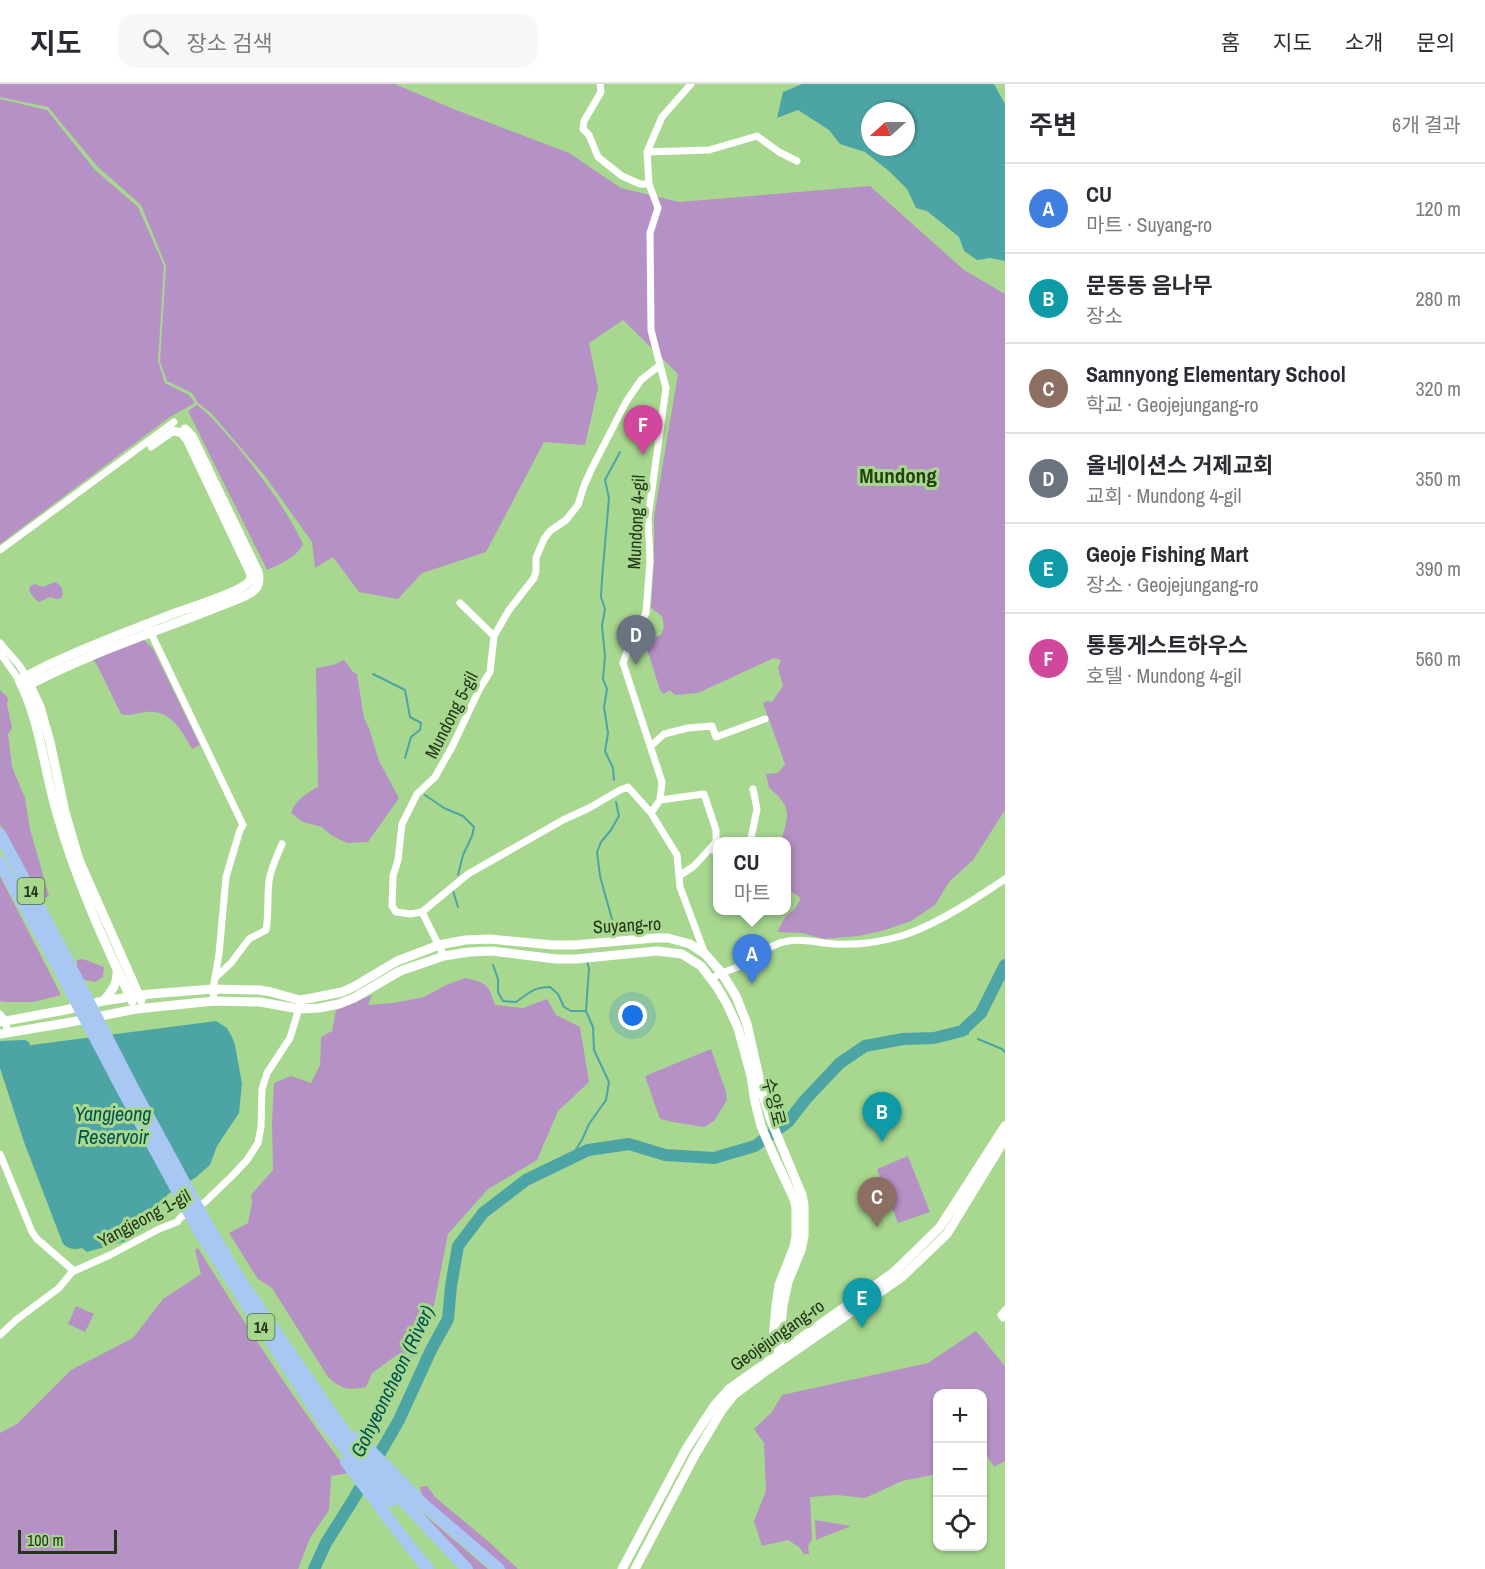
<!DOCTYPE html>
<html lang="ko">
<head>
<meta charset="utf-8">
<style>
  :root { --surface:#fff; --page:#f7f7f7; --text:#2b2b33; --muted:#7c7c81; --line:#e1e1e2; --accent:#1a73e8 }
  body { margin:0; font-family:"Archivo Narrow","Noto Sans KR",sans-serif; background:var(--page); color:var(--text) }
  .controls { position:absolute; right:18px; bottom:18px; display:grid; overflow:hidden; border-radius:12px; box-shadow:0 2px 4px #0004 }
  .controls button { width:54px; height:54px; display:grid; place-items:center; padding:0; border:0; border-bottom:2px solid var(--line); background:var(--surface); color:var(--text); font:30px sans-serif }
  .compass { position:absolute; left:861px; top:18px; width:54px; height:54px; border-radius:50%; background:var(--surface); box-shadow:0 2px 4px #0004; rotate:249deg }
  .scale { position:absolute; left:18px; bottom:15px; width:99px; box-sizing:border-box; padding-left:6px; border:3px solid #233619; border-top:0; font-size:16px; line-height:21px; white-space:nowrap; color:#233619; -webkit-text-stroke:4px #a8d890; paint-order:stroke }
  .you { position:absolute; left:633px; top:932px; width:21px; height:21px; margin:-15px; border:4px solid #fff; border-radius:50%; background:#1a73e8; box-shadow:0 0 0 9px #1a73e833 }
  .badge { display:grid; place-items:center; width:39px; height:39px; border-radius:50%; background:var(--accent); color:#fff; font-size:20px; font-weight:700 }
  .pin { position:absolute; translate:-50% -50px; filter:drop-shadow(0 2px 3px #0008) }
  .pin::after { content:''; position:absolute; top:32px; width:21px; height:18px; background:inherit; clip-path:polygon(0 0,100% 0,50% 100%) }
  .popup { position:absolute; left:713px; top:753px; width:78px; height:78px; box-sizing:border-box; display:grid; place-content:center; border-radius:12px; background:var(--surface); filter:drop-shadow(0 2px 4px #0005); font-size:20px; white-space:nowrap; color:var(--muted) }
  .popup b { font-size:22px; color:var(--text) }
  .popup::after { content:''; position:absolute; left:50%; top:100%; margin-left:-12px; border:12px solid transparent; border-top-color:var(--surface) }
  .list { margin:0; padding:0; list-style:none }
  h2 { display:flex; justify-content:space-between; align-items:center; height:78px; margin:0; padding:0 24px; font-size:26px }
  h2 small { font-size:20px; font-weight:400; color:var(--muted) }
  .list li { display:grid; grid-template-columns:39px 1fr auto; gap:18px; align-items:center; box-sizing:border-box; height:90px; padding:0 24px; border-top:2px solid var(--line) }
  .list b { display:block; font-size:22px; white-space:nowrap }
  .list p { margin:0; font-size:20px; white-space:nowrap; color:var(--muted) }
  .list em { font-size:20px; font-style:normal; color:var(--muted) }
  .icon { flex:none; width:33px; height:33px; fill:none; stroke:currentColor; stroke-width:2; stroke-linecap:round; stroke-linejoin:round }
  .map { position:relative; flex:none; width:1005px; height:1485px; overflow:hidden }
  header { display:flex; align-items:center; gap:36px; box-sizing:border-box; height:84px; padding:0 30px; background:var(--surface); border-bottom:2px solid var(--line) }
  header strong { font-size:28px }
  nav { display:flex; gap:33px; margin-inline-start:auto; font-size:21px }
  .search { width:420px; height:54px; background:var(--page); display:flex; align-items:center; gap:15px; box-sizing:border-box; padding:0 21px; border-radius:18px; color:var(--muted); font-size:22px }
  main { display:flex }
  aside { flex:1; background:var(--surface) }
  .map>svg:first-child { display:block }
  .green { fill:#b591c5 }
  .water { fill:#4ca4a4; fill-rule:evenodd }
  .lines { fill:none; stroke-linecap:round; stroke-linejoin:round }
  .stream { stroke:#4ca4a4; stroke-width:2 }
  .river { stroke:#4ca4a4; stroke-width:12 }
  .street { stroke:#fff; stroke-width:7 }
  .secondary { stroke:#fff; stroke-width:9 }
  .highway { stroke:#a8c8f3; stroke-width:12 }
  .labels { text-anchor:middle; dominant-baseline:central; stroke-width:6; stroke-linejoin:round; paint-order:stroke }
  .shield { fill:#a8d890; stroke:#4b673d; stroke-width:1.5 }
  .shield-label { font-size:16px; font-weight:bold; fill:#233619 }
  .street-label { font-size:18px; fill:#233619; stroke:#a8d890 }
  .water-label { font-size:20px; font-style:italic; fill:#005252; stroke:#a8d890 }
  .quarter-label { font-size:21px; font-weight:bold; fill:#23430e; stroke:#a8d890 }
</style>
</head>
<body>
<header>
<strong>지도</strong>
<div class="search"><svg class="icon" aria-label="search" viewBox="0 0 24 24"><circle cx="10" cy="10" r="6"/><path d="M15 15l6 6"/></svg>장소 검색</div>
<nav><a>홈</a><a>지도</a><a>소개</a><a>문의</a></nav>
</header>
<main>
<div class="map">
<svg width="1005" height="1485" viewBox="0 0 1005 1485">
  <rect width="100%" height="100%" fill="#a8d890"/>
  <path class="green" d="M0 0H395L456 26 569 69 621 104 679 118 870 102 964 186 1005 210V726L973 776 949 798 935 821 911 837 882 847 859 852 824 855 802 849 777 848 786 832 795 825 801 814 787 805 786 758 781 757C789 731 792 722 769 704L766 690 778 689 785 680 763 619 767 617 772 618 783 602 778 584 781 576 774 574 698 609 675 611 670 606 664 610 660 606 648 568 642 559 661 551 664 543 662 532 651 524 654 477V433L678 290 623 236 589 259 598 304 585 361 544 358 486 468 422 489 398 515 359 508 333 473 315 484 312 458 265 392 211 329 198 319 192 309 167 297 160 278 166 182 141 121 97 82 48 23 0 13Z
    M0 15 47 26 95 86 138 123 164 182 158 277 165 299 189 311 195 319 170 333 0 460Z
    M197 321C212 332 223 347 236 361 261 392 286 424 303 460 296 474 280 480 267 486L188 327Z
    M55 498C62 501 64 507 62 514L56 515 50 513 39 518 36 516 29 507 30 502 35 500 43 503Z
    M139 555 144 556 153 565 200 661 192 665C182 646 170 625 145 628 136 629 130 633 121 630L96 579 92 576Z
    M344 576 353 588 357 590 364 634 369 644 379 677 399 714 368 758 347 759 331 751 322 743 303 738 291 729C295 716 307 709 318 703L316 584 333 581Z
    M0 606 8 614 7 620 12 644 8 650 12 683 25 714 30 745 49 812 43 815 37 812 0 740Z
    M0 792 61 911 33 918H4L0 917Z
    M83 875 104 883 103 893 95 898 85 896 83 899 74 883 77 881V876Z
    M465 894C487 899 488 900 495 921L523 924 547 915 556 931 580 943 589 998 558 1027 537 1076 488 1105 448 1150 433 1226 420 1260 414 1273 404 1274 397 1271 372 1289 366 1303C349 1306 341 1306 328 1293L272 1204 258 1195 229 1149 248 1139 252 1119 251 1111 273 1086 272 1038 274 999 291 992 311 999 320 981 321 953 332 947 336 926 372 911 368 921 393 919 424 913 446 901Z
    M711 965 726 1008 727 1016 714 1037 704 1043 673 1038 660 1035 645 992Z
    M908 1072 930 1128 898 1139 877 1085Z
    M198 1164C245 1241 295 1317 349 1389L331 1392 328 1388 331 1393 329 1426 310 1454 298 1485H0V1349L17 1340 71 1286 133 1254 163 1215 201 1190 195 1166Z
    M76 1222 94 1230 85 1248 68 1240Z
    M976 1247 1005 1282V1377L994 1383 987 1372 983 1374 982 1310H938L937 1390 902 1397 865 1414 837 1411 810 1413 812 1455 808 1462 809 1470H804L799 1463 788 1456 762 1462 754 1437 766 1407 764 1359 754 1345 772 1328 782 1311 928 1279Z
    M427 1402 435 1413 489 1458 518 1485H503L422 1413 420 1403Z
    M418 1425 488 1485H471Z
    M815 1436 851 1442 816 1456Z"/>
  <path class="water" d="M802 0H994L1005 20V177L990 174 977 176 964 167 959 153 927 127 916 124 907 105 889 87 865 68 840 60 829 46 798 26 777 34 783 8ZM870 27H906V63H870Z
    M216 937 227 944 232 953 235 961 242 1000 239 1029 217 1062 210 1081 195 1094 168 1110 146 1143 126 1157 87 1168 82 1164C74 1166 69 1165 63 1160L24 1058 0 984V968L24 962Z"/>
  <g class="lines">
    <path class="stream" d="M373 590 405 606 410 633 421 639 420 646 411 653 405 674
      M614 696 613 684 605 667 608 649 604 623 607 605 603 595 605 572 602 542 605 525 601 513 602 495 609 414 605 396 620 368
      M425 711 444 724 463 732 474 743 472 752 463 771 458 791
      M453 807 458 823
      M613 839 600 792 597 768 601 758 611 746 619 732 616 718
      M493 881 498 895V908L503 917 516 918C529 909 534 903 550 903L558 910 564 923 571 927H586
      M962 947 968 950
      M978 955 1002 965 1005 968
      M569 1076 582 1056 589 1040 606 1016 609 998 594 966 593 943 586 927 589 884 587 878"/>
    <path class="river" d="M0 963 24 962
      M314 1485 326 1459 353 1416 399 1336 431 1266 448 1235 451 1202 458 1162 483 1129 526 1096 588 1066 629 1060 665 1071 714 1074 755 1062 788 1038 805 1016 840 979 865 962 903 955 934 954 962 947 981 929 1005 881"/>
    <path class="street" d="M600 0 601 8 584 37 583 45 589 51 598 73 622 92 640 100H649
      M691 0 662 33 647 68 649 100 658 124 650 149 651 246 666 304 648 434 650 477 646 529 632 554 623 579 662 698 660 716 651 729 677 771 680 803 705 870
      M647 68 709 66 757 52 779 68 797 77
      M151 363 174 347
      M0 466 174 338
      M460 519 494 552
      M149 545 243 741 240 746 226 793 219 870 213 905 214 917
      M0 559 19 581 26 592
      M0 569 19 596
      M651 662 664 650 688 644 712 642 716 653 765 635
      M660 716 704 710 716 746V758L694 782 679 792
      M748 758 751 754 757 725 753 705
      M711 764 718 770
      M422 828 411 830 396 828 392 822 393 792 398 776 402 740 417 710 435 693 452 663 479 606 490 588 494 552 509 526 534 494 536 487V474L544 455 550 447 566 436 578 421 584 402 591 386 626 318 641 296 660 281
      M444 872 422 828 468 790 563 736 589 724 620 706 628 703 651 729
      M216 893 231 879 249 855 266 846C269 830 267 813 269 797 271 784 277 772 282 760
      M711 895C723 887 736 885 748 878 761 870 772 859 788 857 800 855 812 857 824 859 849 862 877 859 901 852 935 842 976 815 1005 795
      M0 930 6 938 7 949
      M0 1070 32 1148 37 1155 74 1187
      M1005 1226 1001 1231 1003 1234H1005
      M0 1251 16 1236 59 1204 72 1188 110 1171 159 1145 177 1138 181 1133 205 1118 232 1092 247 1076 258 1059 261 1043 262 1005 267 989 290 954 300 921"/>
    <path class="secondary" d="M28 597 40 623 50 658 65 728 79 776 141 916
      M23 604C94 566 171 543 245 512 257 506 261 501 258 488L192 352 185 345
      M103 917C111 909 118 900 117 888
      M132 917C104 858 76 796 58 733 44 688 41 639 19 596 66 570 124 549 175 529 191 523 241 508 250 497L251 490 187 355 182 349 174 347
      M0 938 65 926 103 917 150 910 213 905 259 906 271 908 300 916 312 914 342 908 355 902 397 877 439 861 465 856 490 855 553 861H574L655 854H668L690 860 705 870 721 888 736 912 747 940 764 1015 770 1034 802 1111 804 1121V1152L801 1166 788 1198 783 1221 779 1264 783 1275
      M0 950 66 939 136 925 214 917 260 918 299 925 319 924 339 920 354 914 400 887 444 872 469 868 492 867 556 875H576L657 867 682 870 701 882 717 903 727 920 738 944 751 992 755 1018 761 1042 773 1070 794 1115 796 1123V1153L794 1163 779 1201 776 1222 773 1255 774 1266
      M622 1485 686 1365 714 1322 729 1305 894 1188 940 1143 1005 1042
      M635 1485 695 1371 722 1326 734 1311 766 1287 902 1193 947 1150 1005 1055"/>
    <path class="highway" d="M0 750 61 864 132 1002 208 1142 240 1196 345 1349 376 1388 467 1485
      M0 778 51 870 123 1007 199 1147 323 1338 361 1384 391 1417
      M357 1353 423 1420 499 1485
      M346 1378 404 1455 428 1485"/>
  </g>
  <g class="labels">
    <g class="shield">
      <rect x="17.5" y="794" width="27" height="26" rx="4.5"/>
      <rect x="247.5" y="1230" width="27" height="26" rx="4.5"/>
    </g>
    <g class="shield-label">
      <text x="31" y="807">14</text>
      <text x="261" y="1243">14</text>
    </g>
    <g class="street-label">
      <text transform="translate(636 438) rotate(-87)">Mundong 4-gil</text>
      <text transform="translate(451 631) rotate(-63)">Mundong 5-gil</text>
      <text transform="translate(627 841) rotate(-3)">Suyang-ro</text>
      <text transform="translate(774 1018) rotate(76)">수양로</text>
      <text transform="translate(144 1134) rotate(-28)">Yangjeong 1-gil</text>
      <text transform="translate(777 1251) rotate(-35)">Geojejungang-ro</text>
    </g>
    <g class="water-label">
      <text x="113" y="1029">Yangjeong<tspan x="113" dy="23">Reservoir</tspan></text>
      <text transform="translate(392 1297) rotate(-64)">Gohyeoncheon (River)</text>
    </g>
    <g class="quarter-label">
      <text x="898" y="391">Mundong</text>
    </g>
  </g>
</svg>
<div class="controls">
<button>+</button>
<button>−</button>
<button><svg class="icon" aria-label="locate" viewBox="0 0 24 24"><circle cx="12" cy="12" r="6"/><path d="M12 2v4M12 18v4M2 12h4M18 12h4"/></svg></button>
</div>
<svg class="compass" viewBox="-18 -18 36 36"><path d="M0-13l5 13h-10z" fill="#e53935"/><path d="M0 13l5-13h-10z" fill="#7c7c81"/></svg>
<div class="scale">100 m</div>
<div class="you"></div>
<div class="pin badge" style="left:752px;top:900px;background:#3f7fe0">A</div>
<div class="popup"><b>CU</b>마트</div>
<div class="pin badge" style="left:882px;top:1058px;background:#0f9aa8">B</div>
<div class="pin badge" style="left:877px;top:1143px;background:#8d6e63">C</div>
<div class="pin badge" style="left:636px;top:581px;background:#6b7280">D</div>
<div class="pin badge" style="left:862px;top:1244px;background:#0f9aa8">E</div>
<div class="pin badge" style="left:643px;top:371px;background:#d1479c">F</div>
</div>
<aside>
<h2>주변<small>6개 결과</small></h2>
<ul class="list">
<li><span class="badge" style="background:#3f7fe0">A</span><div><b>CU</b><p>마트 · Suyang-ro</p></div><em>120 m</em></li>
<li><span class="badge" style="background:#0f9aa8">B</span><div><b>문동동 음나무</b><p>장소</p></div><em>280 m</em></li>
<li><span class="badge" style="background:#8d6e63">C</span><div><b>Samnyong Elementary School</b><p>학교 · Geojejungang-ro</p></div><em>320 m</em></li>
<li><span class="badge" style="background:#6b7280">D</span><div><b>올네이션스 거제교회</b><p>교회 · Mundong 4-gil</p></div><em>350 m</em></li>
<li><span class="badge" style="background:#0f9aa8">E</span><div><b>Geoje Fishing Mart</b><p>장소 · Geojejungang-ro</p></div><em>390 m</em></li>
<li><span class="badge" style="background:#d1479c">F</span><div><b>통통게스트하우스</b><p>호텔 · Mundong 4-gil</p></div><em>560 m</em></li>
</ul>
</aside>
</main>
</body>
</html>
